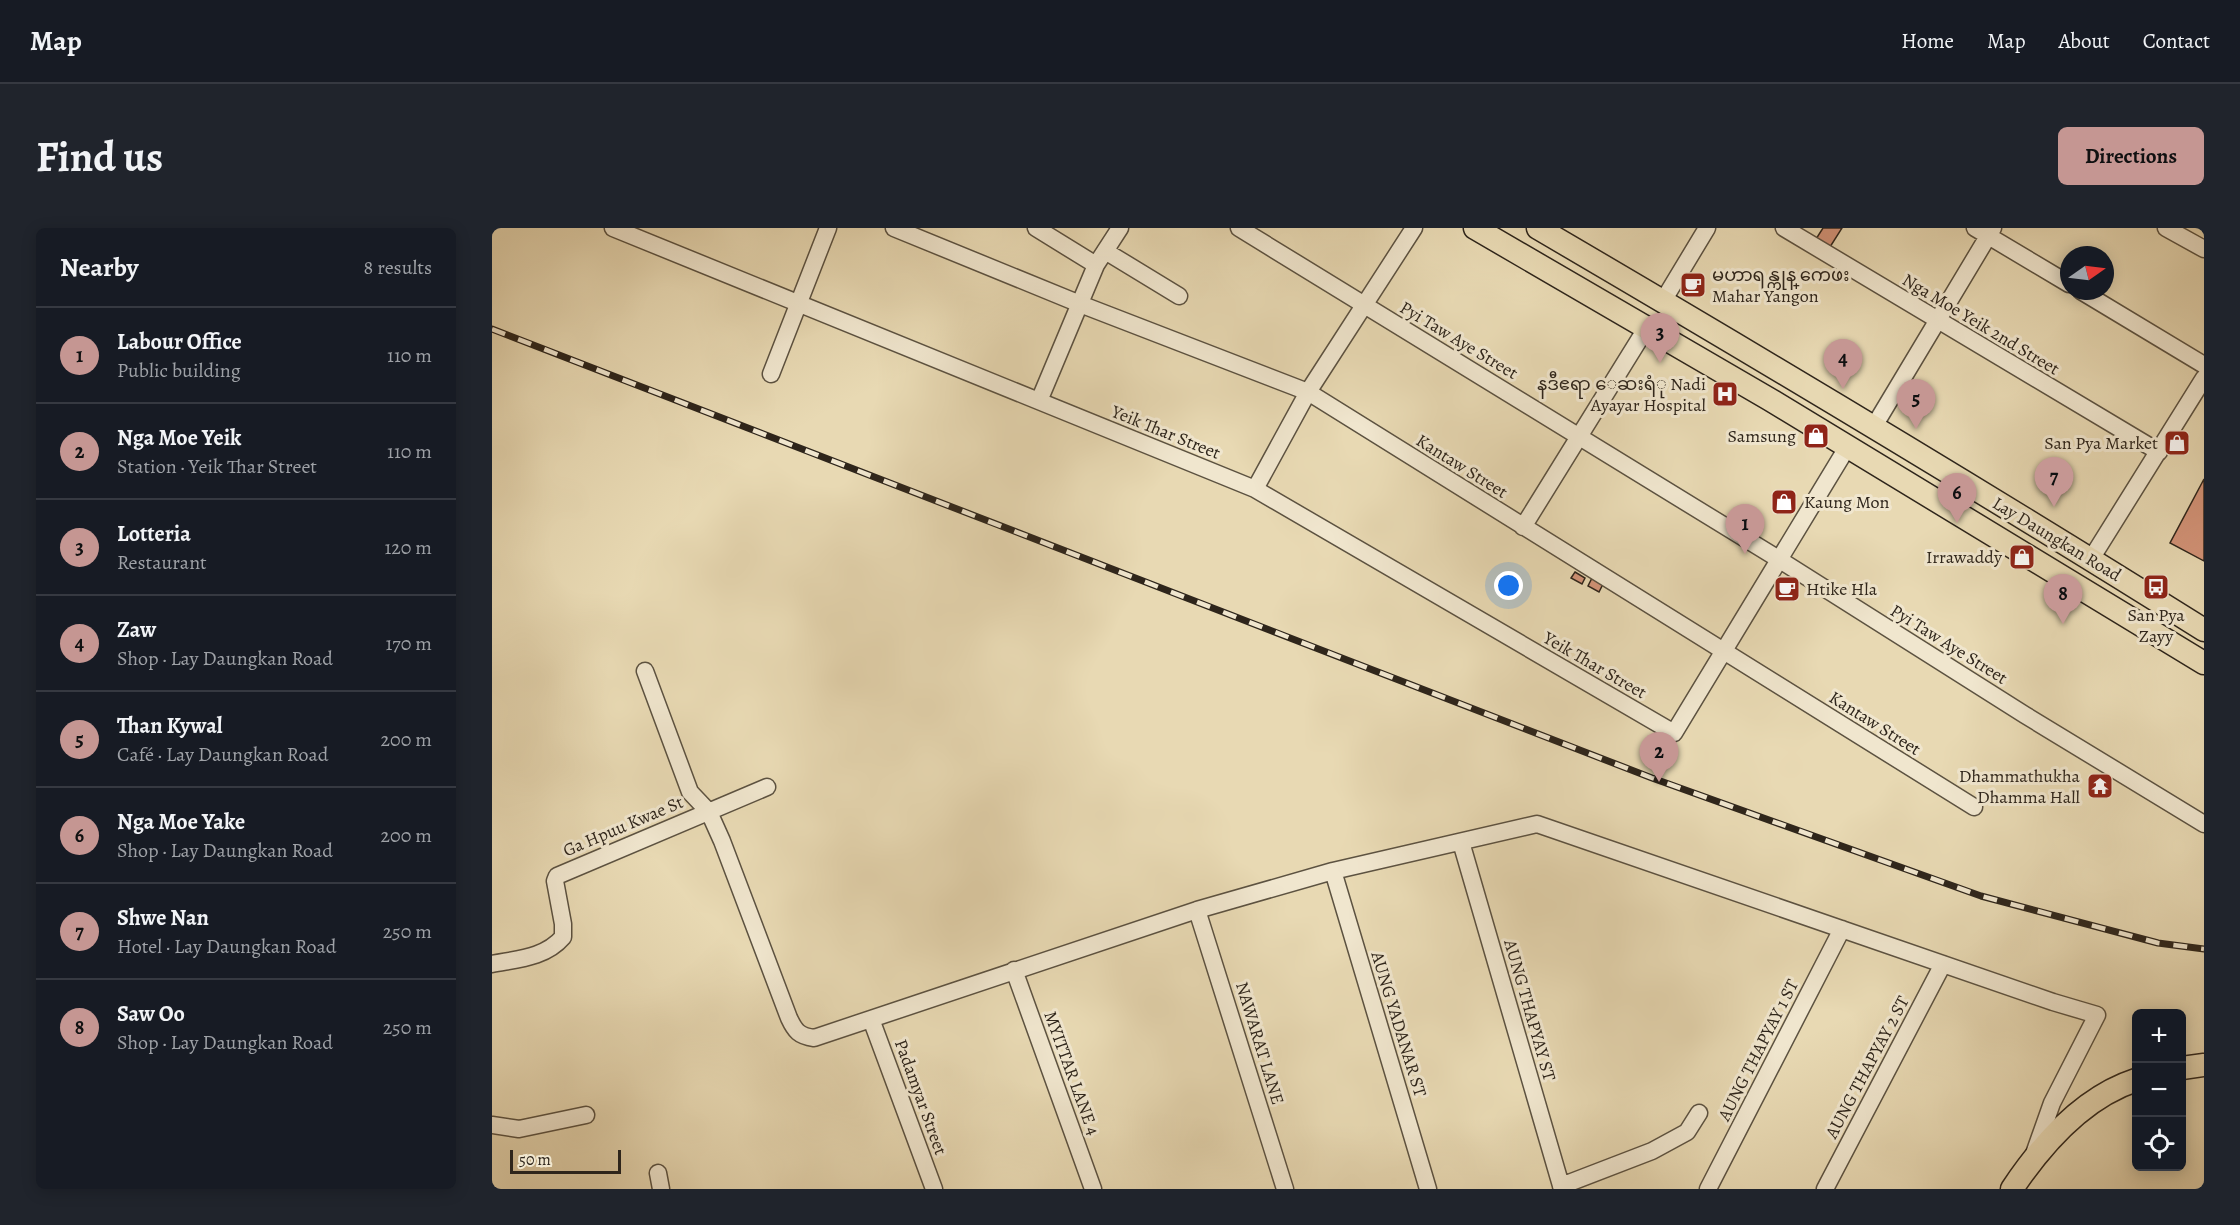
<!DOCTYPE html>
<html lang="en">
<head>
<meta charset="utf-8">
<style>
  :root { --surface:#171b24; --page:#20242c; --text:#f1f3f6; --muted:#9ea1a6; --line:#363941; --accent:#c59692 }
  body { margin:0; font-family:Alegreya,"Noto Sans Myanmar",serif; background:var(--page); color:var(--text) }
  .controls { position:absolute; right:18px; bottom:18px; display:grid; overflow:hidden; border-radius:9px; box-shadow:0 3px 15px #0003 }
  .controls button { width:54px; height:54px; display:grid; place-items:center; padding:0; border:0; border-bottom:2px solid var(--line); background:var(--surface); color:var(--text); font:30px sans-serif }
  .compass { position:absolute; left:1568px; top:18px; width:54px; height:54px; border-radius:50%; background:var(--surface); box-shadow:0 3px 15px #0003; rotate:76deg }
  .scale { position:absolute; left:18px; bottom:15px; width:111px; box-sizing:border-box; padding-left:6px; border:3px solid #2e251b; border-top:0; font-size:16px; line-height:21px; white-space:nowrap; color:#2e251b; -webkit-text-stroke:4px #f0e6ce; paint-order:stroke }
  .you { position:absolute; left:1017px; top:358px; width:21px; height:21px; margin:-15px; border:4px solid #fff; border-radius:50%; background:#1a73e8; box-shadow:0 0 0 9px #1a73e833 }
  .badge { display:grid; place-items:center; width:39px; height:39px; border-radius:50%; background:var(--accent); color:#111; font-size:20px; font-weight:700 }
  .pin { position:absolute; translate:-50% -50px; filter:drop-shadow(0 2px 3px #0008) }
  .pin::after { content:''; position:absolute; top:32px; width:21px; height:18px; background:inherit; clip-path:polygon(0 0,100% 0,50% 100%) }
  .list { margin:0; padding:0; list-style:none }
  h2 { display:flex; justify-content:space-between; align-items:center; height:78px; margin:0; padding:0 24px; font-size:26px }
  h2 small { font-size:20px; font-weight:400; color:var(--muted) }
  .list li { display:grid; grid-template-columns:39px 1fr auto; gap:18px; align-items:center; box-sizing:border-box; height:96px; padding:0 24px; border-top:2px solid var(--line) }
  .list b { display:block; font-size:22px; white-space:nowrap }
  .list p { margin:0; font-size:20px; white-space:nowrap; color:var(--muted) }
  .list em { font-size:20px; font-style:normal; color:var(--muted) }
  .icon { flex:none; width:33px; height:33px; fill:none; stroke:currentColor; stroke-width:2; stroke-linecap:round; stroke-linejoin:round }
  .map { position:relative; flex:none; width:1712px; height:961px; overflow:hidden; border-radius:9px }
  header { display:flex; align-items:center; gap:36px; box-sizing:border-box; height:84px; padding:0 30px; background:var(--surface); border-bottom:2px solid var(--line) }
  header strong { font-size:28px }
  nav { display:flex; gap:33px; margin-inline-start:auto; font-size:21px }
  .intro { display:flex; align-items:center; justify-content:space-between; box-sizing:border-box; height:144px; padding:0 36px }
  h1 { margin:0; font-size:42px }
  .button { padding:15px 27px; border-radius:9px; background:var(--accent); color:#111; font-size:21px; font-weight:700 }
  main { display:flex; gap:36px; padding:0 36px }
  aside { flex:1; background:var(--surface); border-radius:9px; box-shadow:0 3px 15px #0003 }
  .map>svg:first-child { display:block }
  .building { fill:#d49479; stroke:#2e251b; stroke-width:1.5 }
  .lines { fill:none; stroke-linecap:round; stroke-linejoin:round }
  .minor-casing { stroke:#5c5241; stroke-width:19 }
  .major-casing { stroke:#2e251b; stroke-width:25 }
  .minor { stroke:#f0e6ce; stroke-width:16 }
  .major { stroke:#e8d9b3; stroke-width:22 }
  .rail-casing { stroke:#2e251b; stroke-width:7 }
  .rail { stroke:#f0e6ce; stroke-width:4.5; stroke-dasharray:14; stroke-linecap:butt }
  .labels { text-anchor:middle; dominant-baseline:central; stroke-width:6; stroke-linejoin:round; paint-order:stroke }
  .poi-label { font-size:18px; fill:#2e251b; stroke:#f0e6ce; text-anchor:end }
  .street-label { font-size:18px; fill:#2e251b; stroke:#f0e6ce }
</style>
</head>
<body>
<header>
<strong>Map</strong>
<nav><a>Home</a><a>Map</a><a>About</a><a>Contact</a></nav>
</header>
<div class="intro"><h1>Find us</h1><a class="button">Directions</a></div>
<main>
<aside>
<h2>Nearby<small>8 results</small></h2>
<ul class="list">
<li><span class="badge">1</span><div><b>Labour Office</b><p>Public building</p></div><em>110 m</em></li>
<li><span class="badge">2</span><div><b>Nga Moe Yeik</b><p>Station · Yeik Thar Street</p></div><em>110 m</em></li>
<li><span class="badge">3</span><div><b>Lotteria</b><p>Restaurant</p></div><em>120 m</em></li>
<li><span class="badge">4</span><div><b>Zaw</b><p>Shop · Lay Daungkan Road</p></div><em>170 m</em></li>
<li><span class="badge">5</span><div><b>Than Kywal</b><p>Café · Lay Daungkan Road</p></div><em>200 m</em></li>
<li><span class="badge">6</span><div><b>Nga Moe Yake</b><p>Shop · Lay Daungkan Road</p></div><em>200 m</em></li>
<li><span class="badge">7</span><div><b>Shwe Nan</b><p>Hotel · Lay Daungkan Road</p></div><em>250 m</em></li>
<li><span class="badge">8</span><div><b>Saw Oo</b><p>Shop · Lay Daungkan Road</p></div><em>250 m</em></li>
</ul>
</aside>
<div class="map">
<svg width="1712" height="961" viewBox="0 0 1712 961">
  <rect width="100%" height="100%" fill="#e8d9b3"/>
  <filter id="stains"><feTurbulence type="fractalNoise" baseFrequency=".00333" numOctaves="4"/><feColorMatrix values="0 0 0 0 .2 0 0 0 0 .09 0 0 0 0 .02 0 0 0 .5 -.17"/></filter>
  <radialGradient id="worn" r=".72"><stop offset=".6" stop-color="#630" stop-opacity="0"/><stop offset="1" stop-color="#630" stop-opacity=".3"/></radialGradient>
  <path class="building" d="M1331 0H1350L1338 19 1324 11Z
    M1712 251V333L1678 315Z
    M1083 344 1093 350 1090 356 1079 350Z
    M1100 350 1111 356 1107 364 1096 358Z"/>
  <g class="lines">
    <g class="minor-casing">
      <path id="minor" d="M121 0 763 261 1182 505 1356 218
        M402 0 588 76 816 164 1482 579
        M544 0 604 37
        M747 0 1288 332 1533 487 1712 596
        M1292 0 1667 224
        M1483 0 1577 56
        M1674 0 1712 21
        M613 23 687 68
        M1589 63 1712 137
        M1171 73 1215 0
        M279 146 336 0
        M547 173 604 37 628 0
        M1381 200 1501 0
        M763 261 816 164 922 0
        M1031 299 1155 99
        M1599 331 1712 150
        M153 443 198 564 217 584 230 613 297 790C303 803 307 808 322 810L705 682 841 643 1045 596 1561 774 1605 787 1560 875 1543 923
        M969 614 1070 961
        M841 643 936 961
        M705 682 793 961
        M0 736C25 731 53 730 71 709V696L63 653 65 648 275 559
        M522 742 601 961
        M379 791 442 961
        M0 897 27 901 94 887
        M166 945 169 961
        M1069 958 1160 923 1195 904 1207 885
        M1216 961 1350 701
        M1333 961 1451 736"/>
    </g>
    <g class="major-casing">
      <path id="major" d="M983 0 1277 171 1712 435
        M1046 0C1270 131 1492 264 1712 402
        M1690 840 1712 837
        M1520 961C1550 916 1592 869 1644 852"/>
    </g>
    <use href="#minor" class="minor"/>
    <use href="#major" class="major"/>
    <g class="rail-casing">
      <path id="rail" d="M0 101 1160 550 1489 668 1666 715 1712 721"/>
    </g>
    <use href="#rail" class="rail"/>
  </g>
  <defs>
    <g id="cafe-square" transform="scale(1.35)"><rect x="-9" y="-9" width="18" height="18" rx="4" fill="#8f2418" stroke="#f0e6ce"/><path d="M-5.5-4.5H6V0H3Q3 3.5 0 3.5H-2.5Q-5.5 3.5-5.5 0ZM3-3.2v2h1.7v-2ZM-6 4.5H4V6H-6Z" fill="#fff"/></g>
    <g id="hospital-square" transform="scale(1.35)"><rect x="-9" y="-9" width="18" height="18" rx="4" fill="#8f2418" stroke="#f0e6ce"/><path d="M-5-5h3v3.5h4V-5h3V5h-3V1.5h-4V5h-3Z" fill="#fff"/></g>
    <g id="shop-square" transform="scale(1.35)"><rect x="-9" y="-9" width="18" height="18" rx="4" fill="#8f2418" stroke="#f0e6ce"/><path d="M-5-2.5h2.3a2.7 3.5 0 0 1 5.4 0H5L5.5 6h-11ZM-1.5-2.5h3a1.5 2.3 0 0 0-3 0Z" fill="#fff"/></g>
    <g id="bus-square" transform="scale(1.35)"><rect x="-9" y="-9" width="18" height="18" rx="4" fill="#8f2418" stroke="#f0e6ce"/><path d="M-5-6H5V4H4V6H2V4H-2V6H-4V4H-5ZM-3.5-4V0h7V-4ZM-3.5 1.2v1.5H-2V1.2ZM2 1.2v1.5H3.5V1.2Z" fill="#fff"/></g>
    <g id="temple-square" transform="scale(1.35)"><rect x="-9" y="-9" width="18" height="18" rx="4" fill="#8f2418" stroke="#f0e6ce"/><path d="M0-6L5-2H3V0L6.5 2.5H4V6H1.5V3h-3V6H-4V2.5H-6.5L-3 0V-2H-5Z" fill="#fff"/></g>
  </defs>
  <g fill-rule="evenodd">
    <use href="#cafe-square" x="1201" y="57"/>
    <use href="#hospital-square" x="1233" y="166"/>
    <use href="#shop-square" x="1324" y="208"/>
    <use href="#shop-square" x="1685" y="215"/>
    <use href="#shop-square" x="1292" y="274"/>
    <use href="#shop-square" x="1530" y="329"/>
    <use href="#bus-square" x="1664" y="359"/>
    <use href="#cafe-square" x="1295" y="361"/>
    <use href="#temple-square" x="1608" y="558"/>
  </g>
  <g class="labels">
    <g class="poi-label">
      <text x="1220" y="47" text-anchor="start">မဟာရန္ကုန္ ကေဖး<tspan x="1220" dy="21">Mahar Yangon</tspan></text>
      <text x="1214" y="156">နဒီဧရာ ေဆးရံု Nadi<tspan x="1214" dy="21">Ayayar Hospital</tspan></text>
      <text x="1304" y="208">Samsung</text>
      <text x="1666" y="215">San Pya Market</text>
      <text x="1312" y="274" text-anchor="start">Kaung Mon</text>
      <text x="1510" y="329">Irrawaddy</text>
      <text x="1314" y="361" text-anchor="start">Htike Hla</text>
      <text x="1664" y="387" text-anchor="middle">San Pya<tspan x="1664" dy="21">Zayy</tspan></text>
      <text x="1588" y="548">Dhammathukha<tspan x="1588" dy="21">Dhamma Hall</tspan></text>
    </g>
    <g class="street-label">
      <text transform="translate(1489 96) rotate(31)">Nga Moe Yeik 2nd Street</text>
      <text transform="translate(967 112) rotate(31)">Pyi Taw Aye Street</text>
      <text transform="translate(674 204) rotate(22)">Yeik Thar Street</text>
      <text transform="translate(970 238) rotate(32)">Kantaw Street</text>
      <text transform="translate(1565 311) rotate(31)">Lay Daungkan Road</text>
      <text transform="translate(1457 416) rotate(32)">Pyi Taw Aye Street</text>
      <text transform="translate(1103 437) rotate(30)">Yeik Thar Street</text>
      <text transform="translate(1383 495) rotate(32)">Kantaw Street</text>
      <text transform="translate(131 598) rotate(-23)">Ga Hpuu Kwae St</text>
      <text transform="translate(1038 782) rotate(74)">AUNG THAPYAY ST</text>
      <text transform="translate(907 796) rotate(73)">AUNG YADANAR ST</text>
      <text transform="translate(768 815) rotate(73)">NAWARAT LANE</text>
      <text transform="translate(1266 822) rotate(-63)">AUNG THAPYAY 1 ST</text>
      <text transform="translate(1375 839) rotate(-62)">AUNG THAPYAY 2 ST</text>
      <text transform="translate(580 845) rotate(70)">MYITTAR LANE 4</text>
      <text transform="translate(429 869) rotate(70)">Padamyar Street</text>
    </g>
  </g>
  <rect width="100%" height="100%" filter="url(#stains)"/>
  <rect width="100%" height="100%" fill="url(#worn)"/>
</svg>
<div class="controls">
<button>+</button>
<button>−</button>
<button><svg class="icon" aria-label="locate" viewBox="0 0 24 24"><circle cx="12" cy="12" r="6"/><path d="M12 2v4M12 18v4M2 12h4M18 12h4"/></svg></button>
</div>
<svg class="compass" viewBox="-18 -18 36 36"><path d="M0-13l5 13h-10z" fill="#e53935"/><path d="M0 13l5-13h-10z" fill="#9ea1a6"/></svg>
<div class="scale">50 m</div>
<div class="you"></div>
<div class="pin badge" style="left:1253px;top:326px">1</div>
<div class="pin badge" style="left:1167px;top:554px">2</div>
<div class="pin badge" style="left:1168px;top:135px">3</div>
<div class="pin badge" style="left:1351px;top:161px">4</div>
<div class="pin badge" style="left:1424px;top:201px">5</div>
<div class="pin badge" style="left:1465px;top:295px">6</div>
<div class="pin badge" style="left:1562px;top:279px">7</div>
<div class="pin badge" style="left:1571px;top:396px">8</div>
</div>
</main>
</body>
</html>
